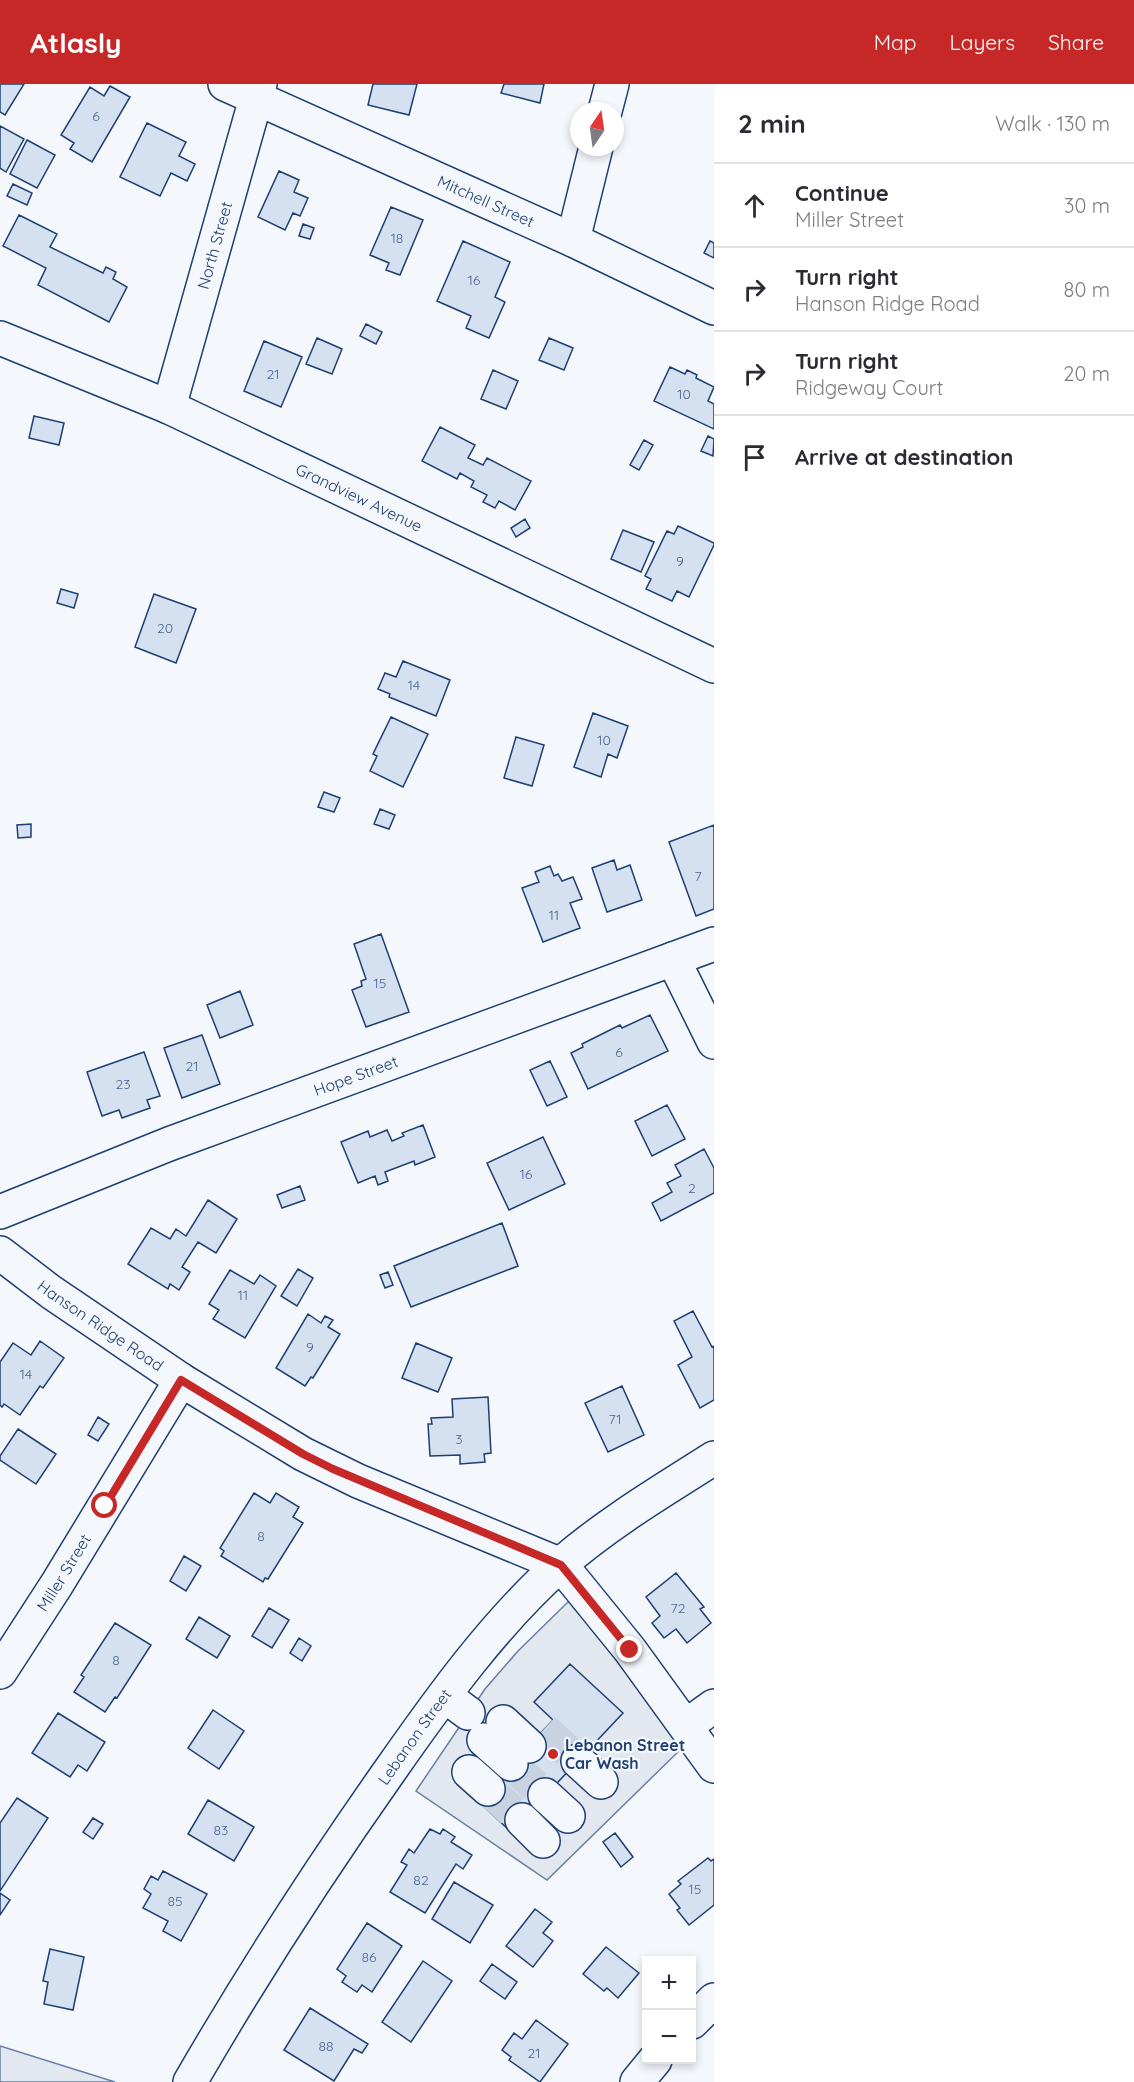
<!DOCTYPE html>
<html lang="en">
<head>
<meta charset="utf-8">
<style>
  :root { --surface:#fff; --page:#f7f7f7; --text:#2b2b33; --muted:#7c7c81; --line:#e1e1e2; --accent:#c62828 }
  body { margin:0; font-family:Quicksand,sans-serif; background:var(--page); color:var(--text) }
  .controls { position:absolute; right:18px; bottom:18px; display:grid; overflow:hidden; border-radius:0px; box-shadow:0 3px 9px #0003 }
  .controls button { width:54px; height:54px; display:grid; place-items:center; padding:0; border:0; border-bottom:2px solid var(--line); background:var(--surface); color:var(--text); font:30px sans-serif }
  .compass { position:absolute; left:570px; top:18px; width:54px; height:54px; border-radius:50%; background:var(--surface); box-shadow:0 3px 9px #0003; rotate:13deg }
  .stop { position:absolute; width:18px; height:18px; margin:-14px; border:4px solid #c62828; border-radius:50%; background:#fff }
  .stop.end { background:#c62828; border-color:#fff; box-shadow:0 2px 6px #0008 }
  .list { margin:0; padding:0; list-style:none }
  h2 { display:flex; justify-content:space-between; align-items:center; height:78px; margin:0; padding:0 24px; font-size:26px }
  h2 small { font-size:20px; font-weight:400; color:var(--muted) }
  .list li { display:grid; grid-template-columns:39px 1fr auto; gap:18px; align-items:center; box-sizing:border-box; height:84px; padding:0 24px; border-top:2px solid var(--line) }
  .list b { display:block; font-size:22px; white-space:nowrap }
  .list p { margin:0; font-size:20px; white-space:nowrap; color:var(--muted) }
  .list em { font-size:20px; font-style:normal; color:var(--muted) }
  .icon { flex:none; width:33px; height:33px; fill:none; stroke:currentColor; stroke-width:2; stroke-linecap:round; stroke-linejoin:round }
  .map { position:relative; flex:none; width:714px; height:1998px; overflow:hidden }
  header { display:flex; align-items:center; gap:36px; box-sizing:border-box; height:84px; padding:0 30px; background:var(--accent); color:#fff }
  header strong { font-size:28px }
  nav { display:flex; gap:33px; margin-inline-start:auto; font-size:21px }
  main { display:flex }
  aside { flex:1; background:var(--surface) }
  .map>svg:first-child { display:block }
  .parking { fill:#e3e8f0; stroke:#687fa3; stroke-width:1.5 }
  .building { fill:#d5e0f0; stroke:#1d3f73; stroke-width:1.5 }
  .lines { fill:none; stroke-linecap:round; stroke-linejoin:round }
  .minor-tunnel { stroke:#c9d2e0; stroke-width:33; stroke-dasharray:33 16; stroke-linecap:butt }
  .minor-casing { stroke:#1d3f73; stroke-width:36 }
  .highway-casing { stroke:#1d3f73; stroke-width:36 }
  .minor { stroke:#f4f7fb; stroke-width:33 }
  .highway { stroke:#f4f7fb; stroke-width:33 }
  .route { stroke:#c62828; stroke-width:8 }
  .poi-dot { fill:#c62828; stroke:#f4f7fb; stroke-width:2 }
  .labels { text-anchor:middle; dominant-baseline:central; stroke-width:4.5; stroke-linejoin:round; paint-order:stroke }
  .number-label { font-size:14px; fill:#4b6792 }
  .street-label { font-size:16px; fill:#1d3f73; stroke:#f4f7fb }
  .poi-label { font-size:16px; font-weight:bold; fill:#1d3f73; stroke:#f4f7fb; text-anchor:start }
</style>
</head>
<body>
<header>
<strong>Atlasly</strong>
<nav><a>Map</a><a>Layers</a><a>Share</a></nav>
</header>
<main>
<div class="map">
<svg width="714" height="1998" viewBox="0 0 714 1998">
  <rect width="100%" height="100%" fill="#f4f7fb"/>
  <path class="parking" d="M569 1517 621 1580 681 1665 547 1796 416 1707 485 1605 518 1567Z
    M0 1962 115 1998H0Z"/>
  <path class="building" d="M0 0H24L5 31 0 28Z
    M373 0H417L409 31 368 21Z
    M504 0H544L540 19 501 9Z
    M110 2 130 13 92 78 70 65 74 59 61 51 90 3 104 12Z
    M147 39 186 58 179 72 195 80 187 97 171 89 160 112 120 93Z
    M0 42 24 55 6 88 0 84Z
    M27 56 55 71 37 104 10 90Z
    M279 87 299 96 294 108 308 114 300 132 293 129 285 146 258 133Z
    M13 100 32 109 27 121 7 112Z
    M391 123 423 136 400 191 386 186 389 179 370 171Z
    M19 131 57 150 50 163 103 189 106 183 116 188 113 195 127 203 109 238 38 201 46 184 3 162Z
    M303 140 314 144 310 155 299 152Z
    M463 157 510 178 495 213 505 218 489 254 466 244 471 232 437 217Z
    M710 157 714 159V174L704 169Z
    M366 240 382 248 376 260 360 252Z
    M317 254 342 265 332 290 306 280Z
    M549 254 573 264 564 286 539 276Z
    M264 257 302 273 281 323 244 307Z
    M670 283 685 290 687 286 697 291 696 294 714 303 708 317 714 320V345L654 317Z
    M493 286 518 297 506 325 481 315Z
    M34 332 64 339 59 361 29 354Z
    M440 343 475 361 468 374 483 381 487 374 531 397 515 426 499 417 495 424 483 418 487 411 471 403 474 397 460 389 457 395 422 377Z
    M708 352 714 355 713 372 701 367Z
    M644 356 653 361 639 386 630 381Z
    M525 435 530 444 516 453 511 444Z
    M678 442 714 459V461L689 513 677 507 672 517 646 505 651 495 645 492 667 447 674 450Z
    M623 446 654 458 641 488 611 475Z
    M61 505 78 510 74 524 57 519Z
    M154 510 196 525 176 579 135 563Z
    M403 577 450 596 436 632 389 613 390 610 378 605 385 589 396 593Z
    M593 629 628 642 617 674 608 670 601 693 574 683Z
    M391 633 428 650 403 703 370 687 377 672 373 670Z
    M516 653 544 661 532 702 504 694Z
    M324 708 340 714 334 728 318 723Z
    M380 725 395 731 389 745 374 740Z
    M31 740V753L18 754 17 741Z
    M714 741V825L696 832 669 758Z
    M614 776 617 786 630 781 642 816 607 828 592 784Z
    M550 782 554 792 558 790 562 797 573 793 582 815 570 819 580 844 543 858 522 804 539 798 535 788Z
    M381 850 409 928 366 943 352 906 362 902 361 897 366 895 354 860Z
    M240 907 253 941 220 954 207 921Z
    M650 931 668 967 588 1005 571 969 583 963 582 960 620 941 622 944Z
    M202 951 220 1000 182 1014 164 964Z
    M144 968 160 1012 147 1016 150 1024 122 1034 119 1026 102 1032 87 988Z
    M550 977 567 1013 547 1022 530 986Z
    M667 1021 685 1055 652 1072 635 1037Z
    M423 1041 435 1073 415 1081 414 1077 385 1088 388 1097 378 1101 375 1092 358 1099 341 1058 368 1047 370 1053 387 1046 392 1057 404 1052 402 1049Z
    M543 1053 565 1100 509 1126 487 1079Z
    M704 1065 714 1084V1109L661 1137 652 1119 672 1108 667 1099 681 1092 675 1081Z
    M300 1102 305 1116 282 1124 277 1111Z
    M208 1116 237 1135 216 1169 198 1158 182 1183 190 1188 179 1206 170 1200 168 1205 128 1180 151 1144 170 1155 176 1145 186 1152Z
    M502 1139 518 1182 411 1223 394 1182Z
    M298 1185 313 1194 297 1222 281 1212Z
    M230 1186 254 1200 260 1191 276 1202 245 1254 213 1235 219 1226 209 1220Z
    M388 1188 393 1201 385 1204 380 1191Z
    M693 1227 712 1263 714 1262V1316L700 1324 678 1281 692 1273 674 1237Z
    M308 1230 321 1239 325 1232 333 1236 328 1243 340 1250 313 1294 311 1293 305 1302 276 1284Z
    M40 1257 64 1274 43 1304 40 1302 20 1331 4 1320 2 1323 0 1321V1278L13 1259 31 1271Z
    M416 1259 452 1274 438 1308 402 1294Z
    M622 1302 644 1351 608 1368 585 1319Z
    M488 1313 491 1369 484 1370 485 1378 460 1380V1371L430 1372 428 1340H432L431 1334 453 1333 452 1315Z
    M98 1333 109 1340 98 1357 88 1351Z
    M18 1345 56 1370 36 1400 0 1376V1372Z
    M254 1409 270 1419 276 1409 299 1423 293 1433 303 1439 268 1495 265 1494 263 1498 221 1472 224 1467 220 1464Z
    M184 1472 201 1482 186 1507 170 1497Z
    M676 1489 704 1523 700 1525 711 1539 687 1559 676 1545 664 1554 652 1539 660 1532 646 1513Z
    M269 1524 289 1536 272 1564 252 1552Z
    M199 1533 230 1552 217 1574 186 1555Z
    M115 1539 151 1561 117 1614 115 1613 105 1628 74 1608 84 1593 81 1591Z
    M299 1554 311 1562 302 1577 290 1569Z
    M570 1580 623 1629 511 1748 477 1716 553 1636 534 1618Z
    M213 1626 244 1647 219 1685 188 1664Z
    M58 1629 105 1658 87 1687 78 1681 70 1693 32 1669Z
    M17 1714 48 1734 0 1807V1739Z
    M208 1716 254 1743 234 1777 188 1750Z
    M93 1734 103 1740 93 1755 83 1748Z
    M430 1745 440 1750 443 1745 455 1753 451 1758 472 1771 463 1785 456 1780 425 1829 390 1808 407 1781 401 1778 409 1765 414 1769Z
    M615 1749 633 1773 621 1783 603 1758Z
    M708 1774 711 1777 714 1775V1821L689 1841 677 1826 680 1824 669 1810 681 1800 678 1797Z
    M163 1787 207 1810 181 1857 163 1847 168 1837 143 1824 151 1810 144 1805 151 1792 158 1796Z
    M454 1798 493 1821 470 1859 432 1835Z
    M0 1809 10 1816 0 1831Z
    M535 1825 552 1838 543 1849 553 1857 533 1883 506 1862Z
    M367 1839 402 1862 372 1908 362 1901 357 1908 342 1898 346 1892 337 1885Z
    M606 1863 639 1889 618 1914 607 1904 604 1907 583 1890Z
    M50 1865 84 1873 73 1926 44 1920 48 1898 43 1897Z
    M423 1877 452 1897 411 1958 382 1938Z
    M492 1880 517 1898 505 1915 480 1897Z
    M310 1924 368 1960 362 1969 354 1965 334 1997 284 1966Z
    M536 1936 568 1960 540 1998 509 1976 511 1973 502 1966 514 1949 522 1955Z"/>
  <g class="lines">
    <path class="minor-tunnel" d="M544 1645 578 1677
      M511 1680 545 1711
      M488 1705 522 1736"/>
    <g class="minor-casing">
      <g id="minor">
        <path id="s1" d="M225 0 573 156 714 224"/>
        <path d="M605 27 612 0"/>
        <path d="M573 156 596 63"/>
        <path id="s2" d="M0 254 169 323 714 582"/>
        <path id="s3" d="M169 323 260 0"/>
        <path d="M673 875 714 958"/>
        <path id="s4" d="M0 1128 169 1060 714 860"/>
        <path id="s5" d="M0 1169 51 1208 181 1296 303 1370 358 1397 561 1481 630 1566 714 1682"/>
        <path id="s6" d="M0 1588 57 1500 181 1296"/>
        <path d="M445 1612 468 1629"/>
        <path d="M503 1638 529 1662"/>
        <path d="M686 1642 714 1622"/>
        <path d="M484 1656 511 1680"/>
        <path d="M578 1677 601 1698"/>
        <path d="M469 1688 488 1705"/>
        <path d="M545 1711 568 1732"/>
        <path d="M522 1736 543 1757"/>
        <path d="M692 1938 714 1916"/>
        <path d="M637 1998 655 1976"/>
      </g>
    </g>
    <g class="highway-casing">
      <g id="highway">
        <path id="s7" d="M190 1998C252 1891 319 1787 391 1685 440 1615 496 1537 561 1480 608 1439 662 1407 714 1374"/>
      </g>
    </g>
    <use href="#minor" class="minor"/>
    <use href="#highway" class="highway"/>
  </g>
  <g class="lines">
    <path class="route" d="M105 1422 181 1296 303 1370 333 1385 561 1481 630 1566"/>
  </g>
  <circle class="poi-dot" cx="553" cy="1670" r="6"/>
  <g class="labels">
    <g class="number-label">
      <text x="96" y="32">6</text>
      <text x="397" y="154">18</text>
      <text x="474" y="196">16</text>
      <text x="273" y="290">21</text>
      <text x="684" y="310">10</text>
      <text x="680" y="477">9</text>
      <text x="165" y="544">20</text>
      <text x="414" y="601">14</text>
      <text x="604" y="656">10</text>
      <text x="698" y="792">7</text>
      <text x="554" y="831">11</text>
      <text x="380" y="899">15</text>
      <text x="619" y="968">6</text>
      <text x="192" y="982">21</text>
      <text x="123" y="1000">23</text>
      <text x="526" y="1090">16</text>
      <text x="692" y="1104">2</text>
      <text x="243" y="1211">11</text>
      <text x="310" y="1263">9</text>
      <text x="26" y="1290">14</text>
      <text x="615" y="1335">71</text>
      <text x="459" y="1355">3</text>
      <text x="261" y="1452">8</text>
      <text x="678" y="1524">72</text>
      <text x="116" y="1576">8</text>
      <text x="221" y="1746">83</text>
      <text x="421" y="1796">82</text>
      <text x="695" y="1805">15</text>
      <text x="175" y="1817">85</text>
      <text x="369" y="1873">86</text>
      <text x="326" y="1962">88</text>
      <text x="534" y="1969">21</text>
    </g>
    <g class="street-label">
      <text stroke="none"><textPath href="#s1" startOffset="286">Mitchell Street</textPath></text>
      <text stroke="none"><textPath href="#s3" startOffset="168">North Street</textPath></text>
      <text stroke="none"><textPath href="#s2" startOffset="393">Grandview Avenue</textPath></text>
      <text stroke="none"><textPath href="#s4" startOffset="381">Hope Street</textPath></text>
      <text stroke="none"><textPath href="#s5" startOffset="124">Hanson Ridge Road</textPath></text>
      <text stroke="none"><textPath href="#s6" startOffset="118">Miller Street</textPath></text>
      <text stroke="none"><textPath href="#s7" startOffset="412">Lebanon Street</textPath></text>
    </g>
    <g class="poi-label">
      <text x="565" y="1661">Lebanon Street<tspan x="565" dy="18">Car Wash</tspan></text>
    </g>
  </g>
</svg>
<div class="controls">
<button>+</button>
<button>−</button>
</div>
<svg class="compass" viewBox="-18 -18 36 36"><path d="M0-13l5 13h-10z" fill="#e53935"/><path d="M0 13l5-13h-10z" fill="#7c7c81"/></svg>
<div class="stop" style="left:105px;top:1422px"></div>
<div class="stop end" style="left:630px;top:1566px"></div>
</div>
<aside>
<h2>2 min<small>Walk · 130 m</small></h2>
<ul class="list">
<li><svg class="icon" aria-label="ahead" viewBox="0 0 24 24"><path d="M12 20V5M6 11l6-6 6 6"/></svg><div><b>Continue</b><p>Miller Street</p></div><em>30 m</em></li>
<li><svg class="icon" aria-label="right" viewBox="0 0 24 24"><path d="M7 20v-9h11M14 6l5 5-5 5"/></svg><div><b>Turn right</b><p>Hanson Ridge Road</p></div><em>80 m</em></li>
<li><svg class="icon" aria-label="right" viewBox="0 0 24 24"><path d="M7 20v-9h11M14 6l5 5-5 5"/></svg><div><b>Turn right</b><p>Ridgeway Court</p></div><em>20 m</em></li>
<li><svg class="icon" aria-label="arrive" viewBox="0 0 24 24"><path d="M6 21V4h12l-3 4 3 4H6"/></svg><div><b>Arrive at destination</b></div></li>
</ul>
</aside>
</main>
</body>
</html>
